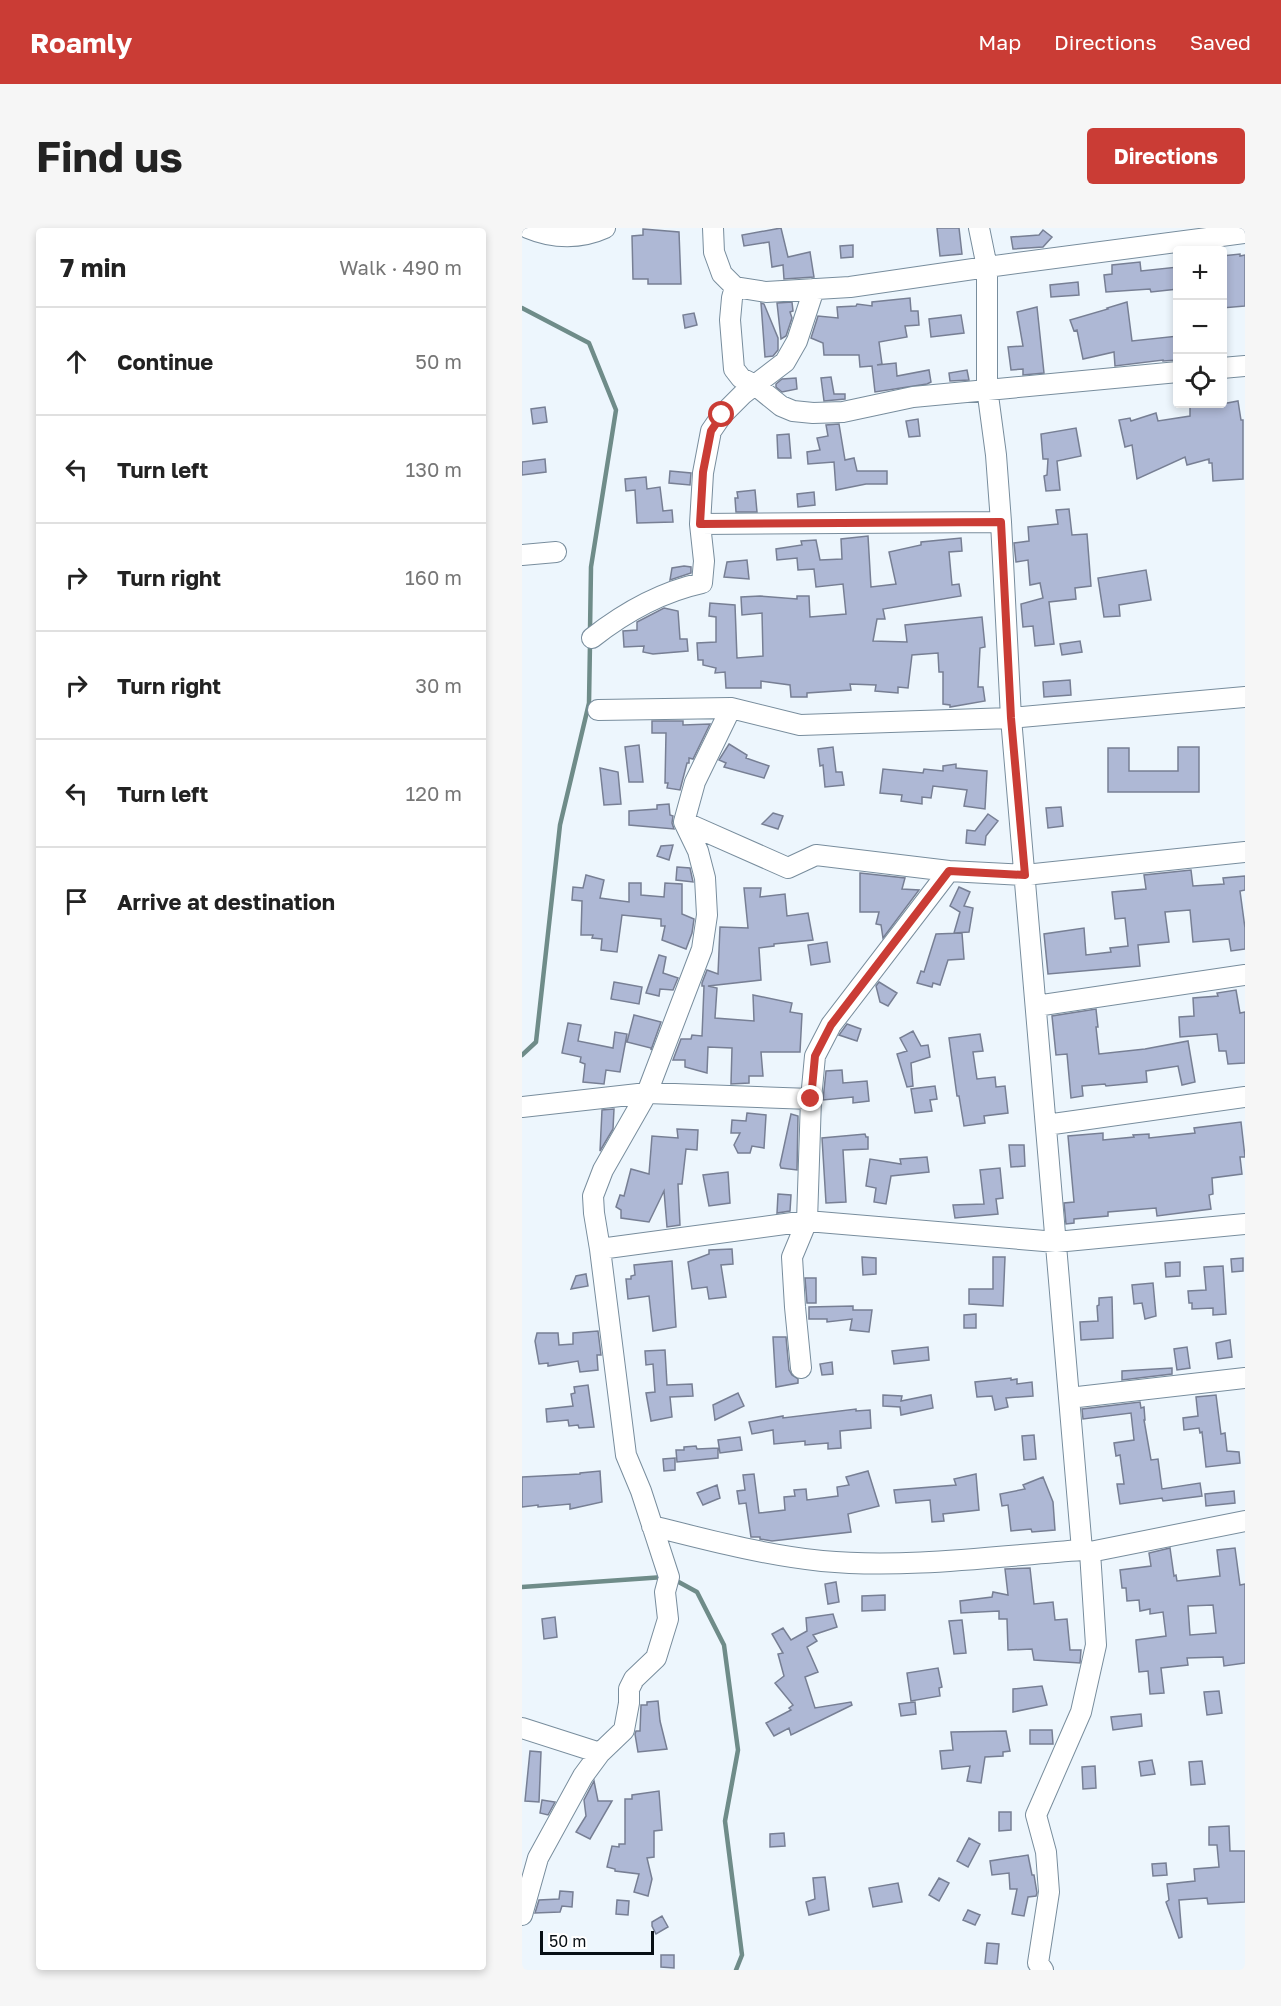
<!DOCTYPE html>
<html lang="en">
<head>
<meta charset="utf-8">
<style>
  :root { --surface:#fff; --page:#f6f6f6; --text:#222; --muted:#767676; --line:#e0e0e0; --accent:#ca3c35 }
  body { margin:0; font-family:"Golos Text",sans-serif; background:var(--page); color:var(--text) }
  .controls { position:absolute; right:18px; top:18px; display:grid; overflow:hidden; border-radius:6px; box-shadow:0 3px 9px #0003 }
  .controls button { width:54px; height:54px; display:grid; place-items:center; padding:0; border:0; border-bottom:2px solid var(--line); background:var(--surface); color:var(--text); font:30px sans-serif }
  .scale { position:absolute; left:18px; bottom:15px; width:114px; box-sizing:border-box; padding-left:6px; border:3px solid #070f15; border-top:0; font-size:16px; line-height:21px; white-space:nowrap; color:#070f15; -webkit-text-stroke:4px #fff; paint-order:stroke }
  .stop { position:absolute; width:18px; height:18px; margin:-14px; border:4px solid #ca3c35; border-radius:50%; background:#fff }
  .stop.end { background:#ca3c35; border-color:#fff; box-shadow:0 2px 6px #0008 }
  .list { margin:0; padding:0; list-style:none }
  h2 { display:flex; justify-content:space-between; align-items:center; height:78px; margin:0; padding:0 24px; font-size:26px }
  h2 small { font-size:20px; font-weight:400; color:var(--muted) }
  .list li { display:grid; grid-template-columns:39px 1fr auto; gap:18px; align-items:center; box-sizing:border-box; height:108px; padding:0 24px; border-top:2px solid var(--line) }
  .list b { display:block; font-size:22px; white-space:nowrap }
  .list em { font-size:20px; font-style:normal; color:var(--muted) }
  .icon { flex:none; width:33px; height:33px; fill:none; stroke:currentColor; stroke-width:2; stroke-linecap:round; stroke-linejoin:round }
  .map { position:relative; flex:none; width:723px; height:1742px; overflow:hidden; border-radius:6px }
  header { display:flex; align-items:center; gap:36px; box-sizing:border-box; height:84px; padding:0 30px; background:var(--accent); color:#fff }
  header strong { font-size:28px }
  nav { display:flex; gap:33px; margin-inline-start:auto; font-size:21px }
  .intro { display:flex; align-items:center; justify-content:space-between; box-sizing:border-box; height:144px; padding:0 36px }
  h1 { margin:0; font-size:42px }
  .button { padding:15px 27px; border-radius:6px; background:var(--accent); color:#fff; font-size:21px; font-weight:700 }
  main { display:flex; gap:36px; padding:0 36px }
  aside { flex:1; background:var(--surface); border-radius:6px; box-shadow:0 3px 9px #0003 }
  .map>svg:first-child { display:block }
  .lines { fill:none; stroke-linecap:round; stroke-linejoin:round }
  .stream { stroke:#6f8c89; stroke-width:4.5 }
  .building { fill:#aeb8d5; stroke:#777f94; stroke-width:1.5; fill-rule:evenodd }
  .minor-casing { stroke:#788d9d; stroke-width:22 }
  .minor { stroke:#fff; stroke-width:20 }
  .route { stroke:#ca3c35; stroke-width:8 }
</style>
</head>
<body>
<header>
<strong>Roamly</strong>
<nav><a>Map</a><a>Directions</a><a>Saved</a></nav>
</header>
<div class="intro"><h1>Find us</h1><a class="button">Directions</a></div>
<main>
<aside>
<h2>7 min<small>Walk · 490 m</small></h2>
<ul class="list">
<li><svg class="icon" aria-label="ahead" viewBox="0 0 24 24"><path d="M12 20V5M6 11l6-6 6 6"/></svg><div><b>Continue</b></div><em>50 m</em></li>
<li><svg class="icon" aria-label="left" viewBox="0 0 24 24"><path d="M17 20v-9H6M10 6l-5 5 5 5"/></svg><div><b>Turn left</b></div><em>130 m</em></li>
<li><svg class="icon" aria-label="right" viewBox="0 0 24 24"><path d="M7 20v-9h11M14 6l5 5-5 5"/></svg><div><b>Turn right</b></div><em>160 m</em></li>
<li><svg class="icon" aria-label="right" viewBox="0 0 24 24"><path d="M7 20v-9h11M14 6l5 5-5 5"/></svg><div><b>Turn right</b></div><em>30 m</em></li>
<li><svg class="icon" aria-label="left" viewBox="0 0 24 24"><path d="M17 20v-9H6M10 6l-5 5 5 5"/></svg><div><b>Turn left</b></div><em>120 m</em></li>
<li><svg class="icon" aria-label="arrive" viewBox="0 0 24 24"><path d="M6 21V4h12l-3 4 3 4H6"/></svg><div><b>Arrive at destination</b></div></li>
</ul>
</aside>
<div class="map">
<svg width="723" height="1742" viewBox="0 0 723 1742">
  <rect width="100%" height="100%" fill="#edf6fd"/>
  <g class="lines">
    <path class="stream" d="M0 80 67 115 94 182 69 339 68 403
      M0 827 14 814 38 597 67 475 68 415
      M153 1352 175 1364 202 1417 216 1522 203 1593 220 1727 214 1742
      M0 1359 142 1349"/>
  </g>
  <path class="building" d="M259 0 266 29 288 24 292 49 262 51 261 37 250 39 247 14 222 18 220 7Z
    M415 0H437L440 26 418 28Z
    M121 1 157 4 159 56H126V51H111L110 8 121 7Z
    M521 2 530 9 521 19 491 21 489 9 517 7Z
    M331 17V29L319 30 318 18Z
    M718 26V28L723 27V78L700 80V28Z
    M618 34 619 43 656 39V61L629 64 628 61 584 64 582 47 590 46V37Z
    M556 54 557 67 529 69 528 57Z
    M388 70 389 83H396L397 97 383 98 385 109 357 114 360 136 355 137 374 135 375 148 407 142 409 154 405 156 353 164 350 138 338 139 337 127H302L301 115 289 110 296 88 316 90 315 79 334 78 335 76 350 78V74Z
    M270 74 271 83 268 84 270 90 264 108 259 111 255 75Z
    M605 74 610 113 656 108V132L641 133V132L593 138 592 124 561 131 555 102 552 103 548 92 586 81 585 80Z
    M239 75 242 76 256 110V122L251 128 243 129Z
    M515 79 522 145 501 147V141L489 142 486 119 501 118 495 84Z
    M172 85 175 97 163 100 161 87Z
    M439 87 442 105 409 109 407 91Z
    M445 142 447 152 428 153 427 145Z
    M309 149 312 166H323V171L302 173 299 150Z
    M274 150 275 161 260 164 254 159V156L260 151Z
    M716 173 719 192H721V251L691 253 690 235H687V231L665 237 663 229 615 251 610 217 603 219 597 192 608 190 609 193 634 185 636 193 668 188V176H700Z
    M23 179 25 194 11 196 9 181Z
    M396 191 398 208 387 209 384 193Z
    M317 196 323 232 332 230 335 243H365V256H344L314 262 312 234 286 236 285 224 298 222 295 210 306 208 304 197Z
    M554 200 559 228 535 233 538 262 524 263 522 248 525 247 526 231H521L519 206Z
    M267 206 269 230H256L255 207Z
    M23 231 24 244 0 247V234Z
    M148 243 169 245 168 257 147 255Z
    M124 249 125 261 138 259 141 283 150 282 151 294 115 295 113 262 104 263 103 251Z
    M233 262 235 284H214L213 270H216L215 264Z
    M292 264 293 277 276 279 275 266Z
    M547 281 550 307 565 306 569 358 553 360 554 371 527 374 532 416 513 418 511 398 501 399 499 376 521 370 518 355 508 357 506 332 494 334 492 315 507 313 506 299 536 296 534 282Z
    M346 308 349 359 374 356 367 324 399 317V314L439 310 440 323 427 324 430 357 437 356 439 368 361 381 363 391H355L351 413 385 414 383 397 460 389 463 419 458 420 456 459H461L463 473 428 479V477L421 476V444H417L416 425 390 427 386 460 376 459V465L353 463 354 457 328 456 329 462 285 465V469H269L268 457 239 453V460H204L203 444 193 445 194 440 181 437V432H176L175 415 194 414V389L187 388 188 375 213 377 215 430 241 428 240 385 220 387 219 369 238 368 275 371V368H287L288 389 324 386 321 356 294 359 292 341 276 342 275 330 255 332 254 321 280 317 279 313 294 312 298 332 320 331 319 311Z
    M225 332 227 351 202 349 205 334Z
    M162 338 169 339V345L148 352 150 340Z
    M624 342 629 372 597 377 598 388 582 389 576 350Z
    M142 380 156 383 158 411H165L166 423 131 426 121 424 122 418 102 419 101 403 115 402V394Z
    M558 413 560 424 540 427 538 416Z
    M548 452 549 467 522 469 521 454Z
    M130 493H161V497L188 496 171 531 167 530V535H165L158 562 145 560 146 555H143L144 505H130Z
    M207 516 225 527 224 530 247 538 242 550 202 539 204 535 197 532Z
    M117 517 121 554H107L103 519Z
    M311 519 314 544H320L322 557 303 559 301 537 298 538 296 521Z
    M656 519H677V564H586V520H607V543H656Z
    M434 536V540L465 543 463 581 442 578 445 562 411 558 409 570 400 569V576L379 573 380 567 358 565 361 541 401 545 402 541 421 543V538Z
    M78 540 96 544 99 576 82 577Z
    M147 576 148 587 151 588 150 595 152 601 107 597V583L135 581V577Z
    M539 579 541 598 526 600 524 580Z
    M251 585 261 588 256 601 240 596Z
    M466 586 476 593 464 608 463 617 444 615 445 602 453 603Z
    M151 617 147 632 135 628 139 618Z
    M155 639 168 640 171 654 154 652Z
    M669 642 671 658 702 656 701 650 723 648V662L718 663 723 700V721L709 723 707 711 671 714 668 682 643 684 647 714 616 717 618 738 526 746 522 706 562 700 564 727 589 724 588 720 606 718 603 690 593 691 590 664 624 661 622 647Z
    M338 645 383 650 380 661 397 662 361 710 359 697 354 696 357 684H338Z
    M64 647 82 652 78 670 107 674V655H119V667L142 669 143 655 160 656V686L172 691 170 705 164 721 140 712 143 698H139V691L100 687 95 724 79 722 80 711 70 710 71 707H59L60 673 50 672 51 659 61 660Z
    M437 659 448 664 442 678 451 680 447 704 432 705 438 684 428 678Z
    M222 660H239L238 669 263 666 265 688 286 685 291 712 252 716V718L237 720 239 752 186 758 195 760 193 790 232 793 231 767 270 775 268 784 280 786 278 824H239L241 848H227V855L209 856 210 820 186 819 185 845 163 839V832H151L159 811H169L170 807 180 808 182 758H180V755L185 742 196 746 198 699 226 700Z
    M440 705 442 731 426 732 418 757 411 755 410 759 395 755 399 743 402 744 414 706Z
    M305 714 308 734 289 737 286 717Z
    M137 727 144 729 141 745 156 750 151 762 138 761 137 768 124 765Z
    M92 754 120 759 117 776 89 771Z
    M357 754 375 765 366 778 358 774 354 758Z
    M714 762 718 785 723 784V835L706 836 704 823H697L695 806 658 809 657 789 672 788 671 770 696 768 695 765Z
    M574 781 576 799H574L577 826 623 821 666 813 673 854 660 857 656 838 624 843 625 854 584 858 583 856 560 858 561 868 549 870 545 826 534 827 530 788Z
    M112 787 139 794 129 822V820L105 814Z
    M46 795 59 797 56 813 91 820 93 804 105 806 98 844 84 842 82 856 61 854 63 836 58 834 59 829 40 825Z
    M325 796 339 801 335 813 317 807Z
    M391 803 399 818 406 817 408 829 389 835 391 858 385 859 375 826 385 823 378 810Z
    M458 806 461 823 451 824 455 851 473 849 474 859 483 858 486 885 462 888 463 895 442 898 437 868H435L427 810Z
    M320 842 321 855 345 853 347 873 331 875V869L301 872 304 843Z
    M413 858 415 871 408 872 410 883 393 885 389 861Z
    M92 881 91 901 78 923 80 882Z
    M225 885 244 887 242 920 230 918 228 925H216L212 917 218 905H209L210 892 224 893Z
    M269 886 276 888 275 942 259 940 258 937Z
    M719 894 723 929H718L720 946 690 950 691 966 687 967 689 981 635 988 634 980 586 984V988L552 991V995L544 996 542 975 552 974 546 908 581 905V912L612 909 611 907 627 906V910L673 905 672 900Z
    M155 901 176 902 175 922 164 921 160 956H156L158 997 145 999 142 963 127 994 99 990V982L94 979 98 967 102 968 109 941 127 946 130 908 156 910Z
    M343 906 344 909H346V921L321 922 324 974 304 975 300 910Z
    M487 917H502L503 938 489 939Z
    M405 929 407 944 369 948 364 976 352 974 354 960 344 958 348 931 379 936 378 931Z
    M478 940 481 970 474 971 476 986 433 990 431 977 462 976 458 942Z
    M206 944 208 975 187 978 181 947Z
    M256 966 269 967 268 983 255 985Z
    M210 1021 211 1036 199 1037 204 1069 187 1071 185 1059 170 1061 166 1034 187 1026V1022Z
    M340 1029 354 1030V1046L341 1047Z
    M471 1029H483L481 1078 447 1076V1061H471Z
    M721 1030V1043L710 1044 709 1031Z
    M150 1033 154 1099 131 1103 127 1068 106 1071 104 1051H109V1048L113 1047 112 1037Z
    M658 1034V1048L644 1049 643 1035Z
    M701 1038 704 1086 691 1087V1080L670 1081V1075H667L666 1063 684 1062 682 1039Z
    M64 1046 66 1058 49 1061 54 1048Z
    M283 1050H294V1075H285Z
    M631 1055 634 1088 623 1091 620 1075 612 1076 610 1057Z
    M590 1069 591 1110 559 1112 558 1094 576 1093 575 1078 577 1077V1070Z
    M331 1078V1082H350L347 1104 328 1102 330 1091 305 1094V1091H287V1079Z
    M454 1086V1100H442V1087Z
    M76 1103 79 1127H75L76 1142 58 1144 56 1133 26 1138V1135L17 1136 13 1113 15 1105H36L37 1117 51 1116V1105Z
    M251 1109H264L267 1142 270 1147 276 1151V1155L254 1159Z
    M708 1112 710 1129 696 1131 694 1115Z
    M406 1119 407 1132 372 1136 370 1123Z
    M665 1119 668 1140 655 1142 652 1121Z
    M143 1122 145 1157 170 1156 171 1168 148 1169 150 1189 129 1193 124 1165 133 1164 131 1136 124 1137 123 1123Z
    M310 1134 311 1146 300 1147 298 1136Z
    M650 1140V1146L600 1152V1143Z
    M489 1150V1152L495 1151V1156L510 1154 511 1168 484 1170 486 1179 473 1182 470 1168 455 1169 453 1154Z
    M66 1157 72 1199 57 1200 56 1197 47 1198 46 1192 25 1194 24 1181 51 1178 49 1166 53 1165 52 1159Z
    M216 1165 222 1178 193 1192 191 1177Z
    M361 1167 380 1168 379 1173 409 1167 411 1180 379 1187 378 1179 361 1178Z
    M694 1167 699 1206 703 1205 705 1223 717 1224 718 1235 684 1239 680 1204 678 1205 677 1200 662 1202 661 1190 676 1188 674 1169Z
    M618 1174 619 1180 622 1179 623 1192H622L629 1232 636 1231 640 1261 678 1255 680 1268 641 1273 640 1270 598 1276 595 1256H602L598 1227 594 1228 592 1215 612 1212 609 1185 561 1191 560 1181Z
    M334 1181V1183L348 1182 349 1200 318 1203 319 1220 306 1221V1215L283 1217V1213L252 1216 251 1202 230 1206 227 1194 261 1188V1190Z
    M512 1207 514 1231 502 1232 500 1208Z
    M218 1209 220 1222 198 1225 196 1212Z
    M174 1218 175 1221 196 1220V1230L155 1234 154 1222H162V1219Z
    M153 1230V1242L142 1243 141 1231Z
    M78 1243 80 1274 48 1281V1276L16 1279V1277L0 1279V1249L58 1246V1245Z
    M346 1243 357 1278 326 1286 329 1304 250 1313 238 1311V1309H229L224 1275 217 1276 215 1263 223 1262 221 1247 232 1246 237 1285 263 1282 262 1269 273 1268 272 1262 284 1261 285 1272 316 1268 315 1259 327 1257 324 1249Z
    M454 1246 457 1282 421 1286 422 1293 410 1294 408 1272 374 1275 372 1262 434 1257 432 1251Z
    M521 1249 531 1274 533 1302 510 1304 509 1301 489 1303 486 1277 480 1278 478 1266 503 1261 501 1257Z
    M195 1257 198 1270 181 1277 175 1265Z
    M712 1263 713 1275 684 1278 683 1266Z
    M648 1320 652 1348 654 1347 655 1353 698 1348 695 1322 713 1320 718 1357 723 1356V1435L702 1438 701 1429 665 1430 666 1437 639 1440 642 1465 628 1466 626 1443 617 1444 614 1414V1412L644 1408 641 1384 628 1386V1381L618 1383 617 1372 605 1373 604 1360H600L598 1342 629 1338 627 1325ZM691 1377 694 1405 668 1407 666 1378Z
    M508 1340 512 1376 531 1374 533 1392 545 1391 548 1422H559L558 1435 512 1432 510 1421 486 1422 485 1391H477V1383L439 1385 438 1373 470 1369 471 1364 486 1367 483 1341Z
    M314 1354 317 1374 306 1376 303 1356Z
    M363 1367V1382L340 1383V1368Z
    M311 1386 315 1399 291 1407 295 1413 285 1419 296 1444 283 1449 293 1480 329 1474 330 1477 269 1507 267 1500 252 1508 244 1495 269 1482 267 1480 271 1477 253 1455 262 1448 256 1426 261 1425 250 1406 261 1400 269 1412 285 1403 284 1390Z
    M33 1389 35 1409 22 1411 20 1391Z
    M440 1392 444 1425 432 1426 427 1393Z
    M416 1440 420 1459 417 1460 418 1468 389 1473 385 1445Z
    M520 1458 525 1477 491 1484V1461Z
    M697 1463 700 1485 685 1487 682 1464Z
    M136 1473 138 1493 145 1521 116 1524 113 1506 114 1503H118L119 1477H125V1474Z
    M393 1474 394 1486 379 1488 377 1476Z
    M619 1486 620 1498 591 1502 589 1489Z
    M508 1502H530L531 1516H508Z
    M484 1503 488 1523 481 1524V1528L463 1529 459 1555 445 1553 448 1538 420 1541 418 1523 431 1522 429 1504Z
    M8 1523 19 1524 17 1574 3 1573Z
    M630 1532 633 1546 619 1548 617 1534Z
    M680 1533 683 1556 669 1557 667 1534Z
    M573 1538 574 1560 561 1561 560 1539Z
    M72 1553 76 1573H90L68 1611 54 1604 64 1588 62 1572Z
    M137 1563 140 1602 132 1603V1629L125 1630 130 1651 126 1668 112 1664 117 1646 93 1643V1641L85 1639 90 1618 97 1619V1616H103V1571H110V1567Z
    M20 1572 33 1574 26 1587 18 1585Z
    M477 1584H489V1602L477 1603Z
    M707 1598 708 1623H723V1674L686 1676 685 1670 657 1672 660 1709 657 1710 644 1674 647 1672 645 1656 673 1653 672 1641 697 1639 695 1617H687V1599Z
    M262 1605 263 1618 248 1619V1606Z
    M447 1610 458 1616 446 1639 435 1633Z
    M506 1627 510 1647H512L515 1665 514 1668 506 1669 502 1688 490 1686 495 1661H488L487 1645 470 1647 468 1633Z
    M644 1635 645 1647 631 1648 630 1636Z
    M303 1649 307 1682 287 1687 284 1674 293 1671 291 1650Z
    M417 1650 427 1655 417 1673 407 1667Z
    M376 1655 380 1674 351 1679 347 1660Z
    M38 1663 51 1664 50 1679 40 1678 38 1684 13 1685 17 1672 37 1671Z
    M95 1672 107 1673 106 1687 94 1686Z
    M446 1682 458 1687 453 1697 441 1692Z
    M140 1688 146 1699 134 1706 130 1698V1694Z
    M465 1715 477 1716 475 1736 463 1735Z
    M139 1727H152V1740L139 1739Z"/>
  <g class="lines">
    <g class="minor-casing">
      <path id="minor" d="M6 0C32 11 59 11 83 0
        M191 0 192 24 200 46 213 59 244 64 328 59 465 39 723 5
        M457 0 465 39V160L474 227 479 294 489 490 560 1322
        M213 59 210 70 208 92 212 141 219 150 233 157 259 178 271 183 291 185 321 184 391 169 656 144
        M700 140 723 138
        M178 296 479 294
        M0 327 34 324
        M70 410C103 384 139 364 180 355L182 333 178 296 181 245 189 203 200 187 221 166 263 134 275 113 292 61
        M76 482 209 480 278 497 489 490 723 469
        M162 594 266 640 294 627 427 643 503 647 723 624
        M514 778 723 747
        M0 879 125 865 289 871
        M524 897 723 869
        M78 1021 285 993 534 1014 723 996
        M279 1140 273 1079 270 1029 285 993 289 871 293 828 309 797 427 643
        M547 1170 723 1150
        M130 1298C186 1312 242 1327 300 1333 384 1341 476 1328 560 1322L568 1324 723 1293
        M0 1500 78 1525
        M0 1687 16 1630 61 1548 78 1525 102 1502 107 1475V1461L112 1451 134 1430 146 1391 143 1364 147 1349 119 1263 104 1227 78 1021 72 985 71 968 81 942 125 865 180 721 185 687 183 650 176 623 162 594 173 554 209 480
        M521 1742 516 1735 527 1664 524 1624 514 1587 559 1484 574 1417 568 1324"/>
    </g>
    <use href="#minor" class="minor"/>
  </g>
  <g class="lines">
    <path class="route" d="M200 187 189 203 181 244 178 296 479 294 489 490 503 647 427 643 309 797 293 828 289 871"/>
  </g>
</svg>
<div class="controls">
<button>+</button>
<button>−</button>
<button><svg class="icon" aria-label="locate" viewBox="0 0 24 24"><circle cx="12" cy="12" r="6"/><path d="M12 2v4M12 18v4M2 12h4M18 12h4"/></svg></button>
</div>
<div class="scale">50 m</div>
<div class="stop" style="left:200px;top:187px"></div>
<div class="stop end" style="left:289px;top:871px"></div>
</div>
</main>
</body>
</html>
